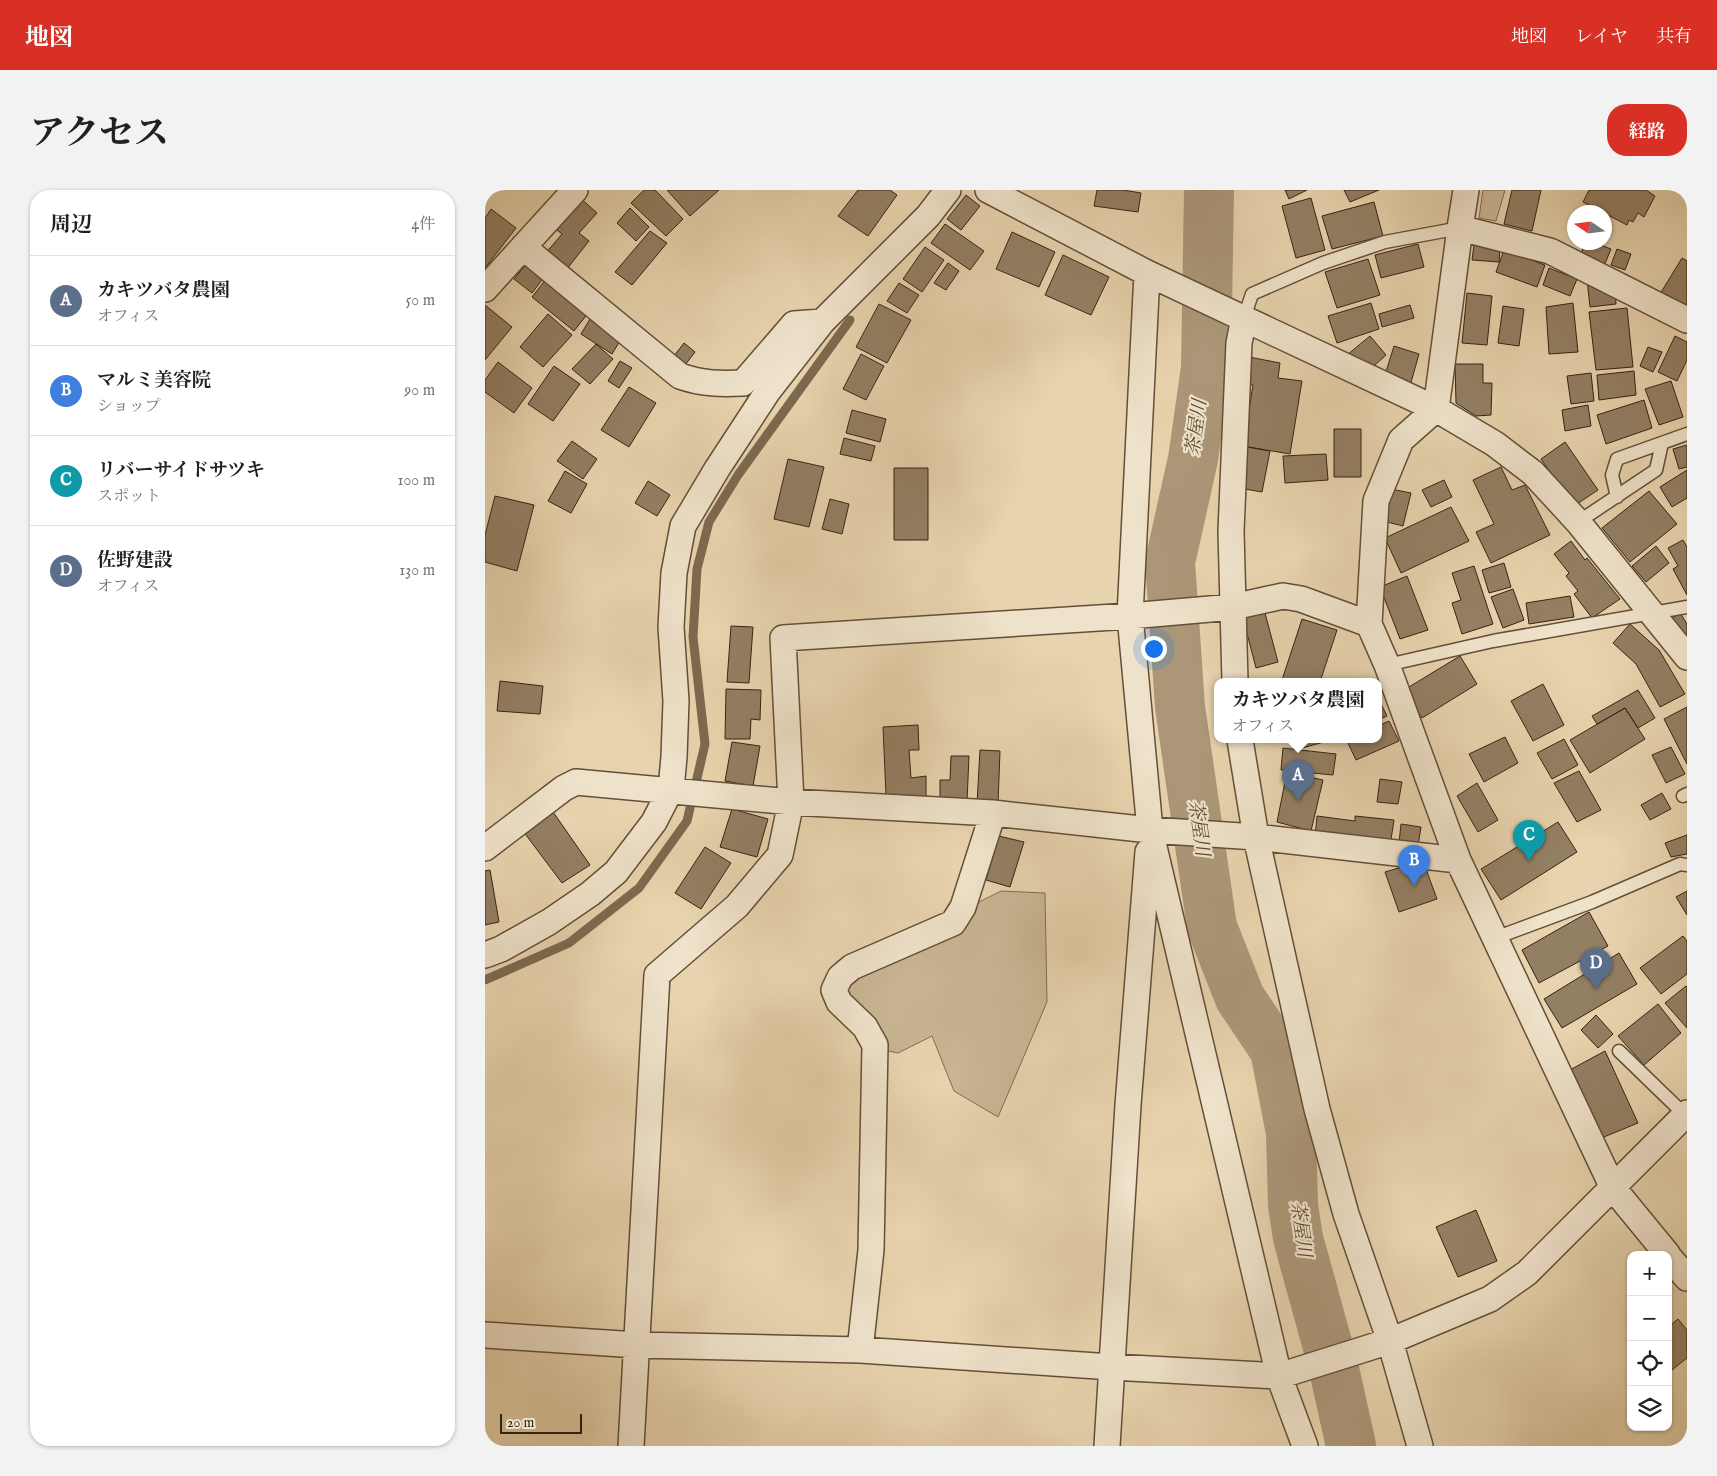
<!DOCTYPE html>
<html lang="ja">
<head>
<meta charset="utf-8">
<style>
  :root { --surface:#fff; --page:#f2f2f2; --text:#202124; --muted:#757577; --line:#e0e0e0; --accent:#d93025 }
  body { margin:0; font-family:"IM FELL English","Noto Serif JP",serif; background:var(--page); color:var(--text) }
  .controls { position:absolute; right:15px; bottom:15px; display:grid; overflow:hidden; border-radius:10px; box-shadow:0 1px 4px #0004 }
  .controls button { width:45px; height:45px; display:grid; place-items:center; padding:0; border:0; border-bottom:1px solid var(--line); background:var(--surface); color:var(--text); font:25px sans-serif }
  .compass { position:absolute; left:1082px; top:15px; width:45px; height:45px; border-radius:50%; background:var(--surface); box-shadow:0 1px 4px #0004; rotate:283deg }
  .scale { position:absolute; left:15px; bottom:12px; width:82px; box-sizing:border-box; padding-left:5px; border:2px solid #372312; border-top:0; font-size:14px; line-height:18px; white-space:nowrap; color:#372312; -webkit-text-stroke:4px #efe2ca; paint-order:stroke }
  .you { position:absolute; left:668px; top:458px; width:18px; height:18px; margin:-12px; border:4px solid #fff; border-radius:50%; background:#1a73e8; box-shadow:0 0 0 8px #1a73e833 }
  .badge { display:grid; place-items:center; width:32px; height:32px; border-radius:50%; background:var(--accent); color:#fff; font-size:16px; font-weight:700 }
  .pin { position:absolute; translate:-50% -41px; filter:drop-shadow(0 1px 2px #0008) }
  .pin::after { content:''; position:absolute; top:26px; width:18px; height:15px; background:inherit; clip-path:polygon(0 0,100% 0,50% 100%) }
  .popup { position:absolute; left:729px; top:488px; width:168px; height:65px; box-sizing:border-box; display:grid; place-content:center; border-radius:10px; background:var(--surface); filter:drop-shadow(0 1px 4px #0005); font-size:16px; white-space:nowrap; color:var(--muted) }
  .popup b { font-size:19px; color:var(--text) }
  .popup::after { content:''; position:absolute; left:50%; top:100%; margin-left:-10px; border:10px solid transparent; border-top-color:var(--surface) }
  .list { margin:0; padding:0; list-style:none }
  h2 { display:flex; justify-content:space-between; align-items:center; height:65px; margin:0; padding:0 20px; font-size:21px }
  h2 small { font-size:16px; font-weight:400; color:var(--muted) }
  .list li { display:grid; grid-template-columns:32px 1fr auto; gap:15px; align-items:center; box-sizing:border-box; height:90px; padding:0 20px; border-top:1px solid var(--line) }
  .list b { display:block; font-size:19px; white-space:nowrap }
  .list p { margin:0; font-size:16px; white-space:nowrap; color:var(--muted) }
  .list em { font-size:16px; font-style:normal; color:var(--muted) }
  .icon { flex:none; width:28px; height:28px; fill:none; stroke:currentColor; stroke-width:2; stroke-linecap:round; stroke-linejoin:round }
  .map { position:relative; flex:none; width:1202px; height:1256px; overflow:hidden; border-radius:20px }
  header { display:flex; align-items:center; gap:30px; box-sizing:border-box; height:70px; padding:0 25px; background:var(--accent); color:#fff }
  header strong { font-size:24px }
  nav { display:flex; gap:28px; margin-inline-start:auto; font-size:18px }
  .intro { display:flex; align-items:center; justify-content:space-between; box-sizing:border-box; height:120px; padding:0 30px }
  h1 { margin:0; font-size:35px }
  .button { padding:12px 22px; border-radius:20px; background:var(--accent); color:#fff; font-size:18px; font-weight:700 }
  main { display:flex; gap:30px; padding:0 30px }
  aside { flex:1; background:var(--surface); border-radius:20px; box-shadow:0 1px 4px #0004 }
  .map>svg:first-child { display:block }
  .green { fill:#c9b593; stroke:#806c52 }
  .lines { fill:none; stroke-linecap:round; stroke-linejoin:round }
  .stream { stroke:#7d694f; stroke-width:9 }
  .river { stroke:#ab9778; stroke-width:50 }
  .building { fill:#937f63; stroke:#372312 }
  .lane-casing { stroke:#634f39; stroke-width:15 }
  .street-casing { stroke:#634f39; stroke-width:28 }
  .lane { stroke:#efe2ca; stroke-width:12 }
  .street { stroke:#efe2ca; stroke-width:25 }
  .labels { text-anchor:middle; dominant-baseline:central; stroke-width:4.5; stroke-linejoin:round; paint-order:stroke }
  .water-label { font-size:19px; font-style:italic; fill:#5a4631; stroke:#efe2ca }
</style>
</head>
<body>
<header>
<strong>地図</strong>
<nav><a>地図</a><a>レイヤ</a><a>共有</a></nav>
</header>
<div class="intro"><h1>アクセス</h1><a class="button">経路</a></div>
<main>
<aside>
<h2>周辺<small>4件</small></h2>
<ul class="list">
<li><span class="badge" style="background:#5c6f8a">A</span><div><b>カキツバタ農園</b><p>オフィス</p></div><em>50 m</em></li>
<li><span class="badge" style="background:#3f7fe0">B</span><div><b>マルミ美容院</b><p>ショップ</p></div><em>90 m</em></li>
<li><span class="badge" style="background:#0f9aa8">C</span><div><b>リバーサイドサツキ</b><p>スポット</p></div><em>100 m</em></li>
<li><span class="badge" style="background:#5c6f8a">D</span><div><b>佐野建設</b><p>オフィス</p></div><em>130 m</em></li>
</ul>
</aside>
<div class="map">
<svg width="1202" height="1256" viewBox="0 0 1202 1256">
  <rect width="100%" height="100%" fill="#e7d3ad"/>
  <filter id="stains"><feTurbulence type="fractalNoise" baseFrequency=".004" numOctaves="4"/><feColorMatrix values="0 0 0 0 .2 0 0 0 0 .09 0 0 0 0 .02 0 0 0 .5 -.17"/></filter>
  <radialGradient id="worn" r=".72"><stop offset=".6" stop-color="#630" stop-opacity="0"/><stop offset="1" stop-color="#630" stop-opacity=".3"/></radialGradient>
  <path class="green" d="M998 0H1020L1011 31 994 28Z
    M516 701 560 703 562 812 513 927 469 901 447 846 413 863 399 860 360 811V791L486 716Z"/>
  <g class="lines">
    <path class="stream" d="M0 790 84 753 154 698 202 631 220 554 208 447 212 379 224 332 253 285 365 130"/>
    <path class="river" d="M724 0 721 178 708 269 685 372 695 517 727 737 755 808 790 860 806 943 808 1015 813 1048 849 1179 866 1256"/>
  </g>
  <path class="building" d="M159 0H170L198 29 181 46 146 13Z
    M182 0H234L205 26Z
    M373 0H405L412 5 383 46 353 26Z
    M612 0H638L656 3 653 22 609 16Z
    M800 0H822L804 9Z
    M859 0H894L865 12Z
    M1027 0H1056L1047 41 1019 34Z
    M1161 0 1170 6 1159 27 1153 23 1148 32 1144 30 1142 35 1098 12 1104 0Z
    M481 5 495 16 476 40 462 29Z
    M95 8 112 23 94 43 104 51 81 80 60 64 77 44 68 37Z
    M826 8 840 60 811 68 797 16Z
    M889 12 898 46 847 59 837 26Z
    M145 18 164 37 151 51 132 33Z
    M6 19 31 38 0 78V28Z
    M460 34 499 61 485 80 446 53Z
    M165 41 182 53 147 95 130 82Z
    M527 42 570 62 554 97 511 79Z
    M1100 52H1108L1126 59 1119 76 1095 67Z
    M933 54 939 77 896 88 890 65Z
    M989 55 1015 58 1014 72 987 70Z
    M440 57 459 70 437 102 418 89Z
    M1132 59 1146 64 1140 80 1126 75Z
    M1019 60 1060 75 1052 97 1011 82Z
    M578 65 624 87 606 125 560 105Z
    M1197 68 1202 71V119L1175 104Z
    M883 69 895 105 852 118 840 82Z
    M43 72 60 86 47 103 29 89Z
    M463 73 474 81 461 100 449 93Z
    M1064 78 1092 89 1085 106 1058 95Z
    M62 88 104 122 89 141 47 107Z
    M1102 89 1130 98 1131 114 1105 117Z
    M414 93 434 105 422 123 402 111Z
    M982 103 1007 106 1002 155 977 153Z
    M886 113 894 139 852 153 843 126Z
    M1088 113 1093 162 1064 164 1061 117Z
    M394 114 426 130 402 173 371 157Z
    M0 115 27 137 0 170Z
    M925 115 929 128 897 137 894 124Z
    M1018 116 1039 119 1034 156 1013 153Z
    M1142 118 1148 177 1111 180 1104 122Z
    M63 124 87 145 58 177 35 157Z
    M105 129 136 149 127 164 96 144Z
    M885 146 901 165 880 184 862 165Z
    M1190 146 1202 152V170L1192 191 1173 182Z
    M199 153 210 162 197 179 186 170Z
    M111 154 128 169 105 194 87 179Z
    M909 156 934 164 925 196 899 188Z
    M1163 157 1177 162 1168 182 1155 176Z
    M376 164 399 176 381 210 358 199Z
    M764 167 795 173 793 188 817 191 805 264 758 256 768 195 759 193Z
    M135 171 147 178 134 198 123 191Z
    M13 172 47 198 29 223 0 202V190Z
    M970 174H998V193H1007L1006 225 991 226 971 213Z
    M69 176 95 194 68 231 43 214Z
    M1149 181 1151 205 1114 210 1112 185Z
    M1106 183 1109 211 1086 214 1082 186Z
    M1186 191 1198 227 1174 235 1160 199Z
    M144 197 171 213 144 257 116 240Z
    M1159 210 1167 238 1121 254 1112 225Z
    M1103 215 1106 236 1080 241 1077 220Z
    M367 220 401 229 395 252 361 243Z
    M849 239H876V287H849Z
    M359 248 390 256 386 271 355 264Z
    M87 251 112 269 98 289 72 271Z
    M1080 252 1113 300 1089 316 1056 269Z
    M1202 255V277L1194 279 1188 259Z
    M762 257 785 261 777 302 754 298Z
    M841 264 843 290 800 293 798 266Z
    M303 269 339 277 324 337 289 329Z
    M1016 277 1027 300 1040 295 1065 345 1006 373 991 342 1009 334 988 290Z
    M409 278H443V350H409Z
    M1202 280V308L1187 317 1175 297Z
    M80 281 102 294 86 323 63 311Z
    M959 290 967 307 946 317 937 300Z
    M163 291 185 305 172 326 150 313Z
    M906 299 926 303 918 336 898 331Z
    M1164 301 1192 334 1145 372 1117 338Z
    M10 306 49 315 32 381 0 372V345Z
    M345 309 364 314 357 344 337 339Z
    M966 317 984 351 916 383 900 348Z
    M1198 350 1202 357V405L1188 379 1193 376 1183 358Z
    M1086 351 1100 370 1102 368 1135 409 1107 428 1089 404 1093 401 1081 386 1084 383 1069 364Z
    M1171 356 1184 373 1161 392 1147 376Z
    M1019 373 1026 397 1004 403 997 380Z
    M989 376 1008 434 977 444 967 413 976 410 967 383Z
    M922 386 943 440 915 449 895 397Z
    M1028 399 1039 430 1018 438 1006 407Z
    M1085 406 1089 427 1044 434 1041 413Z
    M780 423 793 472 771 478 758 428Z
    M1195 423 1202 434V463L1182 431Z
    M817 429 852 440 835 492 797 490Z
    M1145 434 1174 460 1200 504 1175 517 1151 474 1128 453Z
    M246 436 268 437 264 493 242 492Z
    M975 466 992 494 937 528 919 500Z
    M15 491 58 496 55 524 12 521Z
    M1058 494 1079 535 1048 551 1026 511Z
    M241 499 276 500 275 530 266 529 265 549H240Z
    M1153 500 1170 528 1153 538 1140 518 1112 534 1107 526Z
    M893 508 902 526 893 530Z
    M1202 517V574L1179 529Z
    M1140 518 1160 549 1105 583 1085 550Z
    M904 531 914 551 871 570 862 551 893 550V536Z
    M433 535 434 560H424L426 588 441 586V608L401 605 398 537Z
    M1020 547 1033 573 999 592 984 564Z
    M1079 549 1093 575 1067 589 1052 563Z
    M814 550H839V552L817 558Z
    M247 552 275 556 268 596 240 591Z
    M1186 557 1200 584 1181 593 1167 565Z
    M798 558 851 564 848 585 796 580Z
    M495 560 515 561 513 614H492Z
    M466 566H484L482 612H455V590H465Z
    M1094 581 1116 620 1092 632 1069 593Z
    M802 582 838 590 826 641 792 632Z
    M895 589 917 592 913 614 892 612Z
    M992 593 1013 630 993 642 972 606Z
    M1177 603 1186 619 1165 630 1156 615Z
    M66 619 105 675 77 693 38 641Z
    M247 619 283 629 272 667 235 657Z
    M832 626 870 631V626L909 630 905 656 830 647Z
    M1073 632 1092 662 1016 710 996 679Z
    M916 634 936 637 933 656 914 653Z
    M1202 645V664L1186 667 1180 653Z
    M514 646 539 652 525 697 501 690Z
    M220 657 246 673 216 719 190 703Z
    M938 671 952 709 914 722 900 682Z
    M5 680 14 732 0 735V681Z
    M1202 701V725L1191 707Z
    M1104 722 1123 756 1054 793 1037 760Z
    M1198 746 1202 751V784L1176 804 1155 778Z
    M1134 763 1152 794 1077 838 1059 809Z
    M1201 796 1202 797V838L1180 813Z
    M1173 814 1196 843 1159 875 1133 846Z
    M1111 825 1128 844 1113 858 1096 840Z
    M1120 861 1153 933 1114 949 1083 881Z
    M991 1020 1012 1071 973 1087 951 1037Z
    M1193 1129 1202 1140V1168L1183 1183V1137Z"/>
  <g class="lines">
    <g class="lane-casing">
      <path id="lane" d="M759 128 767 104 838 73 900 52 975 38
        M1132 307 1127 285 1132 269 1202 244
        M1093 332 1171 280 1177 253
        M902 475 1008 451 1202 417
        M1198 606 1202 604
        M1010 748 1107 712 1195 674 1202 675
        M1134 861 1200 925"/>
    </g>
    <g class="street-casing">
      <path id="street" d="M503 0 662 83 951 219 1010 254 1048 283 1093 332 1202 467
        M981 0 975 38 1065 61 1202 130
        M975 38 951 219 916 250 891 311 884 434 902 475 973 670 1128 998 1183 1065
        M38 57 195 186C217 194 236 194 258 193L309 134 337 132
        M662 83 645 426 665 640 794 1186 820 1256
        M0 99 90 0
        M750 492 746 341 754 153 759 128
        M755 550 771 647 832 919 861 1024 905 1151 935 1256
        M0 658 79 598 91 592 306 612 508 623 665 640 771 647 973 670
        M0 765 16 759 64 732 105 704 131 682 169 632 186 599 189 567 191 511 186 437 189 383 198 336 232 279 283 201 337 132 443 26 463 0
        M1183 1066 1202 1088
        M0 1145 152 1155 375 1160 627 1177 794 1186 905 1151 1005 1109 1042 1083 1202 923
        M375 1160 386 1060 390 855 380 837 354 812 349 800 355 787 367 777 468 733 478 717 508 623
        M146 1256 172 785 252 716 295 665 306 612 298 448 645 426 748 417 798 406 816 409 884 434
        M622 1256 643 915 663 662"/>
    </g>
    <use href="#lane" class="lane"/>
    <use href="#street" class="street"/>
  </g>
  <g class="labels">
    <g class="water-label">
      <text transform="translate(712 238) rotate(-82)">茶屋川</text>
      <text transform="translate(713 638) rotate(82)">茶屋川</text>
      <text transform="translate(815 1039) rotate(82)">茶屋川</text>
    </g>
  </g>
  <rect width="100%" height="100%" filter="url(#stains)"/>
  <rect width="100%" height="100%" fill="url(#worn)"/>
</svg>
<div class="controls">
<button>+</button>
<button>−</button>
<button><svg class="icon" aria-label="locate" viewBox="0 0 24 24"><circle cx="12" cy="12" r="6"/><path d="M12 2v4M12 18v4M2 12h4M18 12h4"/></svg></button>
<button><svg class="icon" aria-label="layers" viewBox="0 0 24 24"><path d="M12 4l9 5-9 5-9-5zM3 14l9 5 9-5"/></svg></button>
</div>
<svg class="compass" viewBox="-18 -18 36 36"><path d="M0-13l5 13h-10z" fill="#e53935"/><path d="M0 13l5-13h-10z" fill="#757577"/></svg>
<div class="scale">20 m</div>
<div class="you"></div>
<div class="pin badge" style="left:813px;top:611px;background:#5c6f8a">A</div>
<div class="popup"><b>カキツバタ農園</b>オフィス</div>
<div class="pin badge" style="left:929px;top:696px;background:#3f7fe0">B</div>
<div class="pin badge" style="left:1044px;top:671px;background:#0f9aa8">C</div>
<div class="pin badge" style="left:1111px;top:799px;background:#5c6f8a">D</div>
</div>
</main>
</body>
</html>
